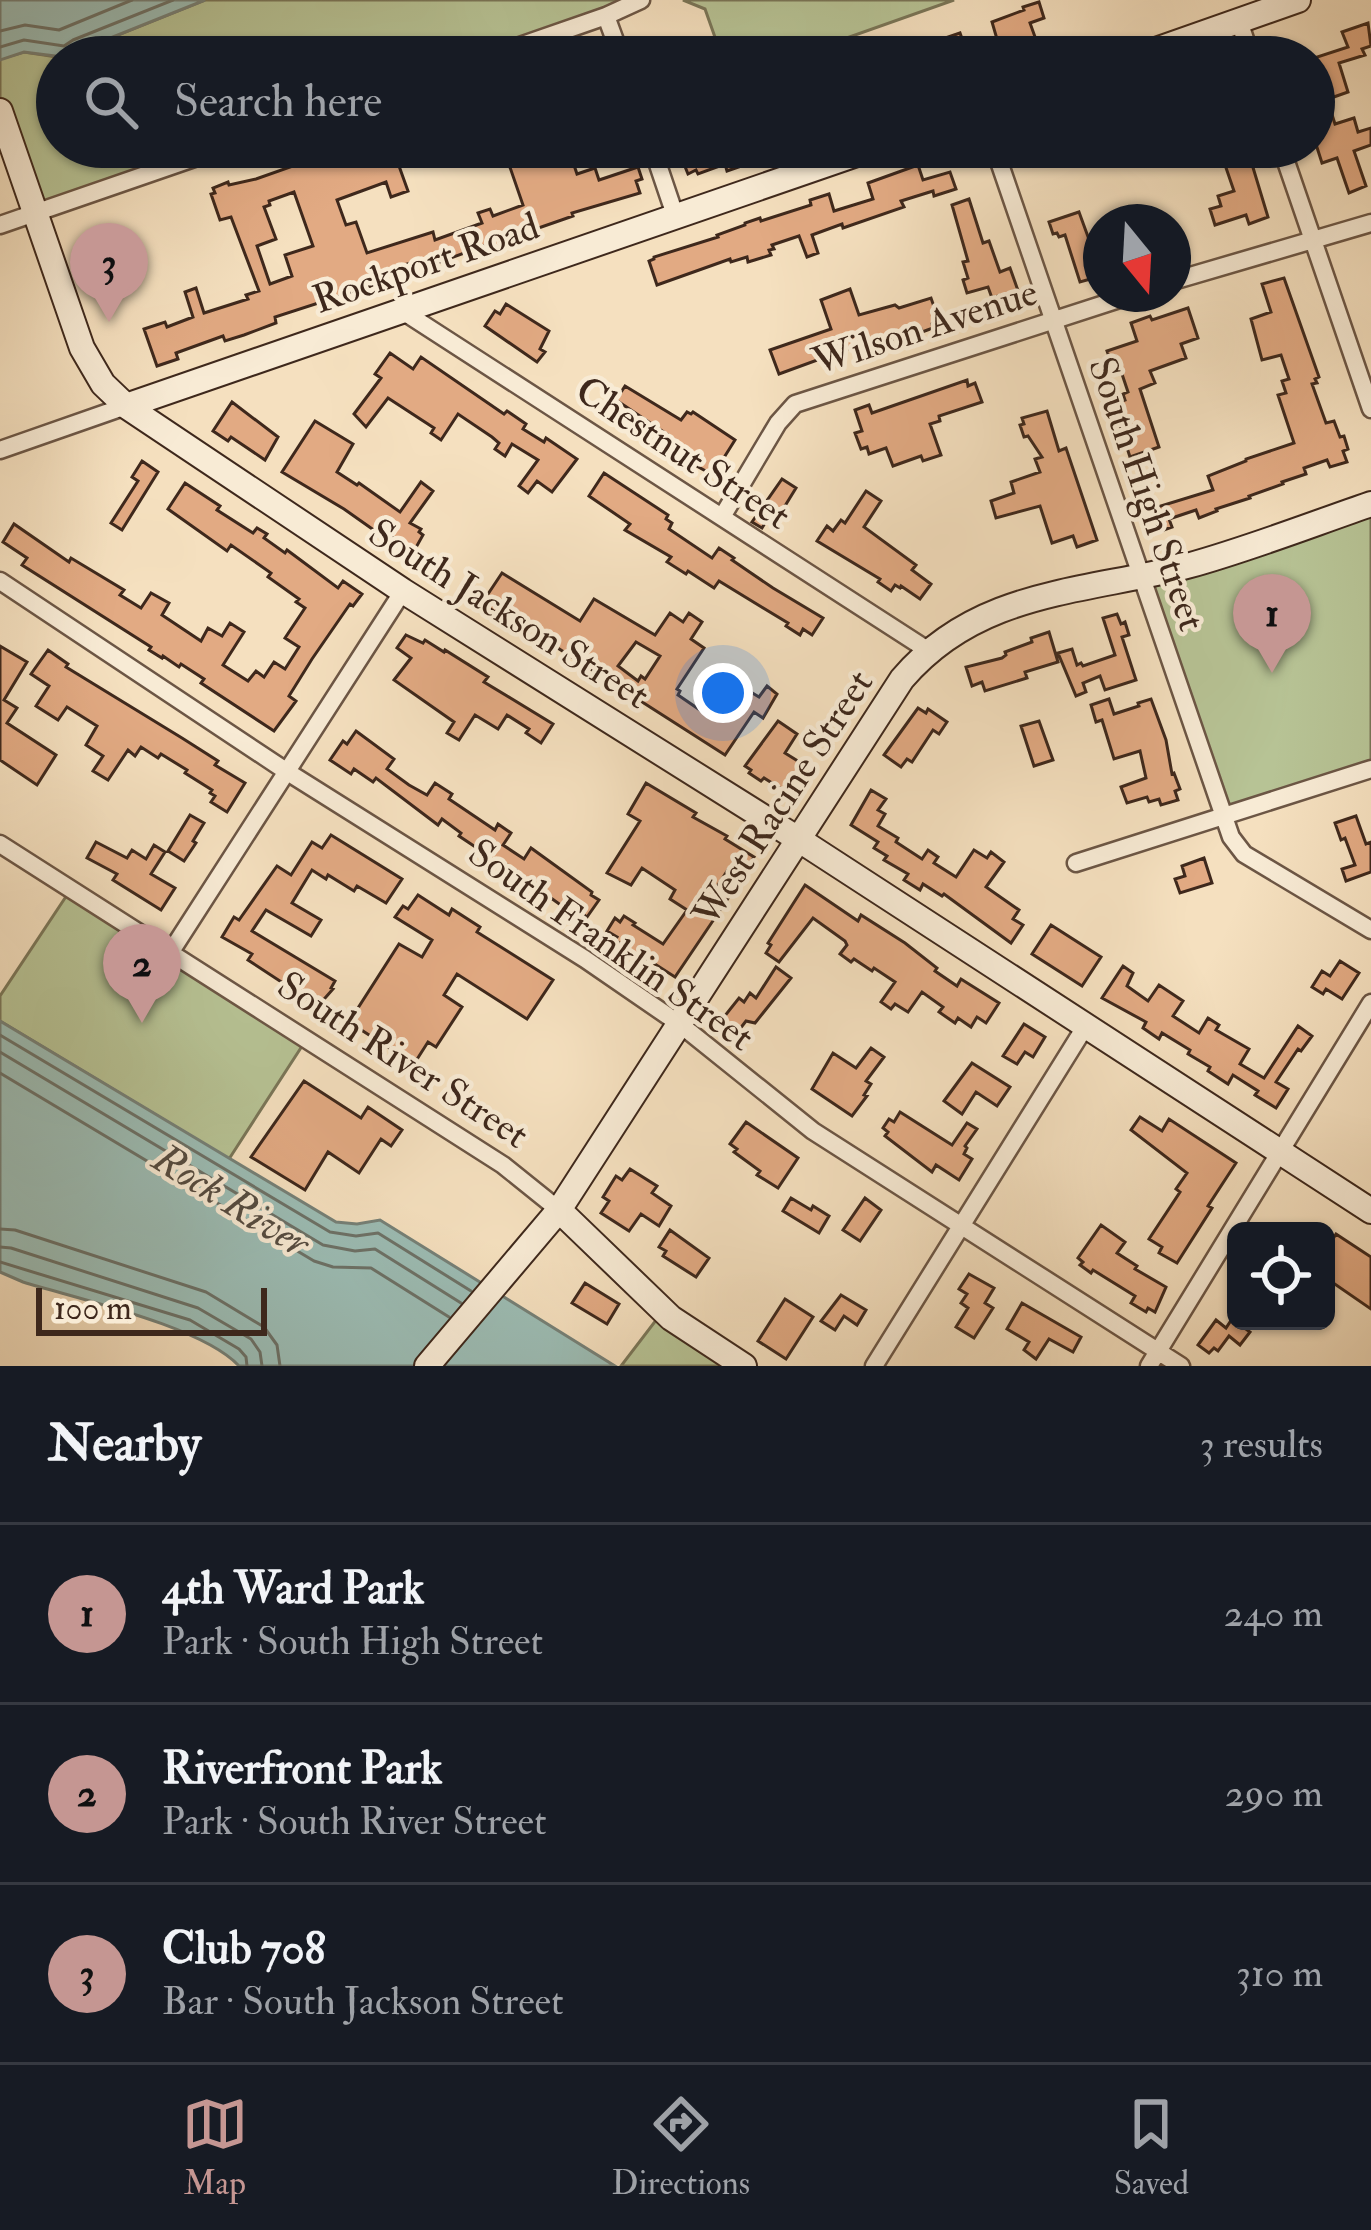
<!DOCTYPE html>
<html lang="en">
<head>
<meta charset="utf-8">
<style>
  :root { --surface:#171b24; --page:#242831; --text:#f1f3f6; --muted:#9ea1a6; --line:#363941; --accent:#c59692 }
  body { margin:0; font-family:"IM FELL Double Pica",serif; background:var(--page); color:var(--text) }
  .controls { position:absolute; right:36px; bottom:36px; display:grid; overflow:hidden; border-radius:18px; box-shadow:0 3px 9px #0004 }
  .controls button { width:108px; height:108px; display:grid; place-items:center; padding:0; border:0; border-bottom:3px solid var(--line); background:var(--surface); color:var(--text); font:60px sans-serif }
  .compass { position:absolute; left:1083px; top:204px; width:108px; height:108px; border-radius:50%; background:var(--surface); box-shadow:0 3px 9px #0004; rotate:162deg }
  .scale { position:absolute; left:36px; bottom:30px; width:231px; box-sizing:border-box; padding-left:12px; border:6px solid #3e281c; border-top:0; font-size:33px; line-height:42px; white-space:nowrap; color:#3e281c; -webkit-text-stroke:9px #f8ebd5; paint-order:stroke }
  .you { position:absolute; left:723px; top:693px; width:42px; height:42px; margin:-30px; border:9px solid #fff; border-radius:50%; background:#1a73e8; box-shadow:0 0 0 18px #1a73e833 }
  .badge { display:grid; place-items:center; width:78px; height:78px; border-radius:50%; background:var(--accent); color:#111; font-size:39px; font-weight:700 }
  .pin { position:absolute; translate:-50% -99px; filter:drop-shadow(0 3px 6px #0008) }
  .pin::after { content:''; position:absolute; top:63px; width:42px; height:36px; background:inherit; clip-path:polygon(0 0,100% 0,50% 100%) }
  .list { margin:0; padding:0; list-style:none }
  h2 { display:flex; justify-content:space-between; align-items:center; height:156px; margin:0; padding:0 48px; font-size:51px }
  h2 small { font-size:39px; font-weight:400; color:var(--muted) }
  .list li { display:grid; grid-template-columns:78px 1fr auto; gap:36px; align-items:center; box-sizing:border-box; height:180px; padding:0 48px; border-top:3px solid var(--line) }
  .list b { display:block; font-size:45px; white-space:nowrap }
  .list p { margin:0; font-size:39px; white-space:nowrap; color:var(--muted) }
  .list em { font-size:39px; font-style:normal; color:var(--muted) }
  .icon { flex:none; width:66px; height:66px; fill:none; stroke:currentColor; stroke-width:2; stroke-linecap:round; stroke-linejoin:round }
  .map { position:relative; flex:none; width:1371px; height:1366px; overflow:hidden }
  .search { position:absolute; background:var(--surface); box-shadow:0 3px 9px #0004; left:36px; right:36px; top:36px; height:132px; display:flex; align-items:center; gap:30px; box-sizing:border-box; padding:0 42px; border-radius:66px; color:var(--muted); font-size:45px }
  .sheet { height:696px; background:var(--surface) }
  nav { display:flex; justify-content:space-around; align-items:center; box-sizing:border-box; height:168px; border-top:3px solid var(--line); background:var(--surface); font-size:33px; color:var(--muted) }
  nav a { display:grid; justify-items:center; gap:6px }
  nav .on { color:var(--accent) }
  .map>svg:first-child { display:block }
  .green { fill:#b7c395; stroke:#7a7658; stroke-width:3 }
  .water { fill:#9cbdb5; stroke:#768178; stroke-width:3 }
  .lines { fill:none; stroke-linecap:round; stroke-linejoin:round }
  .shore { stroke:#6d7268; stroke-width:3 }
  .building { fill:#e2aa83; stroke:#3e281c; stroke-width:3; fill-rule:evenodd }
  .street-casing { stroke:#6c5645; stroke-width:21 }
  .secondary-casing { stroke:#3e281c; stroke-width:28 }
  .street { stroke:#f8ebd5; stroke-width:16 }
  .secondary { stroke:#f8ebd5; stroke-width:24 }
  .labels { text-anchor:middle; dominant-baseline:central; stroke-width:9; stroke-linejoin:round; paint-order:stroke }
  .street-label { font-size:39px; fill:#3e281c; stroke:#f8ebd5 }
  .water-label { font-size:42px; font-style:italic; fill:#564d42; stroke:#f8ebd5 }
</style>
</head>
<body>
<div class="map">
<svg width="1371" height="1366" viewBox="0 0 1371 1366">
  <rect width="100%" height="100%" fill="#f5e0bf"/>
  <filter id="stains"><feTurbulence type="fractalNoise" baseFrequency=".00167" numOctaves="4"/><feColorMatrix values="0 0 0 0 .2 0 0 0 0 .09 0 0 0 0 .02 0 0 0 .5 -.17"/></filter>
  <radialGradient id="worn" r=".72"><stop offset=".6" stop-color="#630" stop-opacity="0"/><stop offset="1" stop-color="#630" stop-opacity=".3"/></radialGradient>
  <path class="green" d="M205 0H641L488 57H63Z
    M683 0H954L793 57H722L705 9Z
    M24 52 57 57V147H226L34 213 0 111V59Z
    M1371 504V769L1223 817 1140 577Z
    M71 889 306 1040 229 1159 0 1021V996Z
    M663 1311 744 1366H621Z"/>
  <path class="water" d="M0 0H205L63 57 24 52 0 60Z
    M0 1021 336 1222 357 1224 380 1220 615 1366H239C202 1326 78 1299 23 1282L0 1272Z"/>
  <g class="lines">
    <path class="shore" d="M0 31 25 25 59 30 132 0
      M0 47 24 40 64 46 73 40 173 0
      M0 1035 330 1232 356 1236 378 1233 471 1291
      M0 1052 323 1245 355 1251 375 1249 461 1303
      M0 1073 314 1261 333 1267 371 1268 449 1317
      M0 1229 15 1230 206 1292 264 1327 277 1345 280 1366
      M0 1247 11 1248 198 1308 251 1339 260 1352 262 1366
      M0 1262 190 1320 239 1349 246 1357 247 1366"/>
  </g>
  <path class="building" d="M1039 2 1044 18 1030 23 1039 48 1036 49 1039 57H925L922 46 960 33 966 50 997 39 992 22 1024 10 1023 7Z
    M1368 23 1371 46 1362 49 1365 55 1339 63 1348 92 1331 98 1324 76 1314 79V58L1348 47 1342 32Z
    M1327 99 1335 124 1354 118 1358 132 1371 128V145L1354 151 1366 186 1349 193 1337 158 1322 163 1314 138V103Z
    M350 147H450V150L399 166 408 191 391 197 386 182 337 200 346 225 356 222 367 253 433 232 435 240 482 223 478 213 490 209 493 216 523 205 503 147H568L577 174 595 168 599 180 638 167 642 179 636 181 640 193 572 213 573 216 501 241 503 247 491 251 489 244 426 267 424 259 371 275 374 285 275 317 276 323 244 335 225 341 223 336 176 353 178 359 157 366 144 329 165 322 167 327 193 317 185 292 196 288 204 313 248 299 246 295 259 291 231 217 220 220 211 194 215 193 213 188 228 182 229 185 256 179 313 159 311 155 330 148 331 154ZM294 192 313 246 285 255 292 276 270 284 257 246 276 239 264 207 270 205 269 201Z
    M718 147H786L787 150 727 171 725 164 698 174 696 170 688 174 680 154 691 149 694 156Z
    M1248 151 1268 217 1249 224 1246 215 1215 225 1210 209 1221 206 1218 196 1234 191 1223 159Z
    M918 165 923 180 950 172 956 189 934 196 933 191 901 201 904 207 843 228 842 224 812 235 818 253 807 257 799 236 772 245 774 249 769 250 771 255 748 262 747 257 731 262 730 259 657 285 649 261 654 259V257L718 237 717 235 745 225V223L760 218 761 221 811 205 810 200 829 194 834 211 873 199 868 183Z
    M969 199 983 243 989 241 1000 272 1010 268 1021 299 1005 304 1001 295 992 298 988 287 967 293 963 280 968 278 963 262 968 261 952 205Z
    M1079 212 1091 245 1101 242V276L1080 282 1065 235 1059 237 1057 233 1053 234 1049 222Z
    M108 244 110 248 117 246 125 270 131 267 136 281 99 295 86 255 88 252Z
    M1284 278 1319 377 1315 379 1317 383 1312 384 1326 423 1334 421 1340 437 1344 436 1348 449 1343 451 1347 462 1330 467 1327 460 1304 468 1306 474 1282 482 1283 484 1249 496 1250 498 1216 509 1217 511 1199 518 1196 510 1169 519 1172 527 1158 532 1151 509 1213 490 1208 476 1246 461V459L1294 443 1278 395 1286 393 1282 381 1289 379 1281 355 1262 360 1251 319 1271 312 1262 284Z
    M850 289 859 315 895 305 899 308 931 298 939 321 932 324 933 328 922 332 921 329 891 340 889 336 870 343 869 341 779 374 770 350 831 329 821 300Z
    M506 304 549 331 540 349 545 352 537 362 485 326 495 311 500 314Z
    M1188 308 1198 338 1181 344 1186 358 1150 371 1155 383 1140 389 1159 447 1130 457 1113 404 1125 400 1123 394 1128 392 1118 362 1112 365 1107 351 1137 341 1131 323 1150 316 1152 320Z
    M390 353 413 369 421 357 504 414 507 411 526 424 523 429 544 442 546 438 577 459 552 492 537 481 528 493 519 486 538 460 512 444 505 456 495 449 499 443 492 437 458 414 441 440 431 433 434 428 388 398 366 427 354 414 381 378 375 374Z
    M967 380 968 386 975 383 982 402 939 416 940 421 930 424 941 455 923 461 921 456 893 466 886 448 869 454 867 447 861 449 855 433 862 431 855 410 869 405 872 413Z
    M625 386 681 420 687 412 691 414 693 412 735 440 713 475 664 448 671 437 616 400Z
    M232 402 278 437 265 460 231 437 228 441 213 431Z
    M1047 411 1059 451 1066 448 1097 540 1077 547 1073 536 1052 543 1040 506 996 518 991 501 1014 493 1011 482 1040 472 1035 459 1042 457 1028 436 1024 437 1020 425 1024 424 1022 418Z
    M315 421 353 444 337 472 357 485 359 483 400 512 421 482 433 491 410 523 421 529 419 532 423 535 414 551 381 530 378 533 344 509 282 472Z
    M142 461 158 472 122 530 111 523 138 481 132 477Z
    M604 473 668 515 666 519 672 523 669 529 712 558 719 548 734 558 732 560 773 588 823 618 812 635 803 629 800 635 786 626 788 623 719 581 714 588 688 571 686 574 667 562 671 557 625 530 630 524 589 496Z
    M782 479 796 488 780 514 773 510 762 528 752 522Z
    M185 483 220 506 217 510 253 533 257 528 267 534 264 538 285 553 287 550 338 588 343 581 362 594 353 606 350 604 312 659 289 696 296 701 274 731 201 683 204 679 181 664 179 667 163 656 162 658 149 650 151 647 22 565 27 558 3 542 14 524 69 562 71 558 124 590 120 595 141 608 151 593 169 603 162 615 201 641 208 628 222 636 230 623 244 632 223 665 248 681 256 671 264 677 274 662 285 669 299 647 285 638 305 608 296 602 299 599 268 577 271 573 231 545 227 551 168 509Z
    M866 491 881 501 864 527 916 565 912 570 931 584 920 599 901 586 900 588 895 585 891 591 878 582 880 579 817 541 827 526 833 531 841 520 845 523Z
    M502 573 580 621 594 599 655 635 670 613 683 622 689 613 702 622 691 639 704 648 677 689 680 691 678 695 700 710 706 700 716 703 731 680 759 697 767 686 777 694 763 718 754 712 725 755 539 636 541 633 501 607 495 612 482 603ZM636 642 660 656 645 679 641 676 638 681 618 666Z
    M1117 614 1121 624 1125 622 1129 635 1122 637 1136 680 1105 690 1100 676 1083 683 1086 692 1076 696 1058 653 1072 649 1077 665 1081 663 1083 666 1115 655 1103 618Z
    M1049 632 1058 662 1025 672 1027 678 985 691 982 682 972 686 966 667 1002 658 1006 655 1005 652 1032 642 1031 638Z
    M406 635 423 643 425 640 444 652 445 650 488 677 484 682 553 724 541 743 526 733 529 729 507 715 498 729 475 715 459 740 447 733 454 722 394 680 411 658 397 648Z
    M0 646 27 662 4 700 17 708 7 723 56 755 37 785 0 760Z
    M48 650 68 664 66 667 182 738 218 761 215 765 245 783 227 812 211 802 215 796 210 793 212 790 185 773 187 770 161 754 158 758 141 747 135 756 128 750 108 780 93 771 103 756 86 745 97 726 67 707 58 720 36 706 49 686 31 674Z
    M1109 699 1114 714 1139 706 1138 703 1151 699 1166 740 1172 774 1174 773 1180 789 1175 791 1178 800 1161 805 1159 799 1149 802 1147 797 1127 803 1121 787 1146 778 1140 751 1114 759 1102 720 1096 722 1091 705Z
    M918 708 926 713 928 709 947 722 939 734 933 730 912 762 907 759 901 767 884 755Z
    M778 721 797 734 785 753 809 768 791 795 764 778 761 781 749 773 751 770 745 766Z
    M1039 721 1053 760 1034 766 1021 726Z
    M356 731 394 759 387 769 409 785 427 795 435 783 452 794 449 799 495 830 498 824 511 833 503 845 524 859 531 848 592 892 591 895 599 900 587 917 565 902 562 906 551 898 549 902 526 886 525 888 512 880 518 872 498 859 493 867 482 859 486 854 459 836 461 833 442 819 438 825 376 778 373 782 354 769 351 774 330 760 343 741 347 744Z
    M646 783 696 813 693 817 727 836 725 839 754 857 741 876 729 868 716 888 729 897 675 977 644 957 642 960 624 949 626 947 615 940 617 937 607 931 615 918 620 922 624 916 635 923 633 925 663 944 687 910 670 899 675 890 642 868 631 885 607 873 640 821 628 814Z
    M871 790 886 799 878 810 885 814 878 826 898 838 896 842 922 859 928 850 938 857 934 863 956 877 974 850 987 858 991 852 1004 862 986 887 1019 910 1013 919 1023 925 1011 943 944 894 942 896 923 884 920 890 904 880 908 874 884 860 887 856 874 848 878 842 851 825Z
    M190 815 204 823 193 841 196 843 184 861 168 851Z
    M1356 816 1366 844 1371 842V872L1346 881 1342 869 1355 865 1345 838 1341 840 1335 823Z
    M331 835 402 879 386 903 357 886 354 891 328 875 326 879 312 870 292 903 321 920 311 936 266 910 252 931 335 981 331 988 333 989 318 1006 248 960 252 954 222 937 234 917 239 920 277 866 291 875 312 842 322 848Z
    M96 842 127 858 132 850 146 859 154 845 165 852 151 874 175 888 161 910 113 880 117 874 87 858Z
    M1204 858 1212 883 1180 893 1175 879 1185 876 1182 866Z
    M805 885 858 921 861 915 905 943 937 968 935 971 957 986 961 979 999 1003 986 1023 977 1017 971 1027 958 1018 955 1023 939 1012 943 1007 922 992 908 1012 895 1004 891 1009 881 1002 895 982 874 968 872 971 854 959 851 962 840 954 847 945 845 941 813 918 779 962 766 953 771 945 768 943Z
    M418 895 449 915 452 909 480 927 477 932 553 980 527 1019 457 974 444 995 462 1007 436 1047 428 1042 414 1064 349 1022 399 944 422 957 432 940 395 917 403 906 408 909Z
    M1051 925 1101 957 1082 986 1032 954Z
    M1340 961 1359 973 1342 999 1326 989 1323 994 1312 987 1322 971 1330 976Z
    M1123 966 1133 973 1127 986 1148 1001 1159 985 1183 1001 1173 1016 1199 1033 1208 1018 1219 1025 1216 1030 1249 1049 1240 1064 1264 1078 1298 1026 1312 1036 1301 1051 1298 1049 1276 1082 1288 1089 1276 1108 1255 1095 1258 1091 1233 1075 1228 1084 1208 1071 1210 1067 1188 1054 1190 1050 1162 1033 1159 1039 1143 1028 1146 1022 1102 998Z
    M776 967 791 978 755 1023 746 1021 736 1034 720 1022 739 998 744 1002 750 993 756 998Z
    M1024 1024 1045 1037 1033 1057 1025 1052 1017 1064 1003 1056Z
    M871 1048 884 1057 866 1081 871 1084 864 1095 867 1096 852 1116 812 1089 833 1053 856 1068Z
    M972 1063 1010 1087 997 1106 976 1092 962 1114 944 1101Z
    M304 1081 361 1118 368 1107 402 1130 391 1146 381 1139 359 1173 328 1152 305 1190 251 1157Z
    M900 1112 952 1145 967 1123 977 1129 965 1146 967 1148 964 1154 972 1159 959 1180 936 1165 932 1172 885 1136 888 1132 883 1128 889 1119 894 1122Z
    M1140 1117 1162 1131 1169 1119 1236 1163 1208 1206 1212 1208 1177 1263 1159 1253 1162 1247 1149 1239 1180 1192 1176 1189 1187 1173 1131 1130Z
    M746 1122 798 1158 778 1188 757 1175 760 1171 734 1152 737 1149 730 1144Z
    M630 1169 657 1186 652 1193 671 1206 659 1226 641 1214 629 1231 601 1213 609 1201 603 1197 616 1176 622 1180Z
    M791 1198 811 1210 813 1206 829 1216 819 1233 783 1211Z
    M865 1198 881 1210 860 1241 843 1230Z
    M1101 1225 1125 1242 1117 1253 1137 1266 1135 1269 1166 1287 1155 1312 1148 1308 1146 1312 1131 1303 1135 1296 1093 1270 1091 1273 1080 1265 1083 1262 1078 1258Z
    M670 1230 709 1258 696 1277 663 1256 666 1251 659 1247Z
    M1336 1234 1371 1257V1309L1326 1278V1250Z
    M969 1274 994 1288 985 1303 993 1308 974 1338 956 1327 968 1308 961 1303 967 1294 959 1289Z
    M585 1283 619 1304 607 1324 572 1303Z
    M841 1295 866 1310 857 1325 844 1316 835 1330 821 1321Z
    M785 1299 813 1317 786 1359 758 1341Z
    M1022 1303 1081 1337 1073 1352 1049 1339 1036 1359 1024 1350 1029 1342 1007 1329Z
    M1232 1319 1250 1332 1240 1345 1229 1336 1218 1351 1214 1348 1209 1353 1198 1345 1216 1320 1226 1328Z"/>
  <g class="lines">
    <g class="street-casing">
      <path id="street" d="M606 16 621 57
        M1239 21 1251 57
        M488 57 606 16 641 0
        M652 147 675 215
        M994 147 1231 837 1244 854 1371 930
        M1281 147 1371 409
        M0 225 226 147
        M1173 281 1371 223
        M401 310 929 651
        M0 450 126 406
        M722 517 778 423 795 404 1135 294
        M0 581 286 771 585 959 681 1025 813 1131 1181 1366
        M0 844 503 1165 559 1210
        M1076 863 1371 769
        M170 953 403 591
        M874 1366 1085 1027
        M1149 1366 1371 1003"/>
    </g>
    <g class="secondary-casing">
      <path id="secondary" d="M1136 57 1298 0
        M0 111 82 348 103 384 126 406 403 591 798 839 1371 1211
        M126 406 877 147
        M559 1210 671 1318 744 1366
        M427 1366 559 1210 902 679C978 590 1082 593 1187 566 1249 549 1310 525 1371 504"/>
    </g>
    <use href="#street" class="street"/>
    <use href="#secondary" class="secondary"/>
  </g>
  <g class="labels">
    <g class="street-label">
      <text transform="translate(426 263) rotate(-19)">Rockport Road</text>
      <text transform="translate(925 327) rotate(-18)">Wilson Avenue</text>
      <text transform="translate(683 453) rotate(33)">Chestnut Street</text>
      <text transform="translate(1147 494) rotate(71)">South High Street</text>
      <text transform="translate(509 614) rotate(32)">South Jackson Street</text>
      <text transform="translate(783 798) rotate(-57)">West Racine Street</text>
      <text transform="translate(611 945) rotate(35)">South Franklin Street</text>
      <text transform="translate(403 1060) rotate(33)">South River Street</text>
    </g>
    <g class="water-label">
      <text transform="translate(231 1201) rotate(32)">Rock River</text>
    </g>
  </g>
  <rect width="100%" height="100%" filter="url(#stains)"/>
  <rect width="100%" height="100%" fill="url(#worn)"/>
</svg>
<div class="controls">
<button><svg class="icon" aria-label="locate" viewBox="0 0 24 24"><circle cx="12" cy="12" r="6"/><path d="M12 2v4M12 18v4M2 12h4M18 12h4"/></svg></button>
</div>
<svg class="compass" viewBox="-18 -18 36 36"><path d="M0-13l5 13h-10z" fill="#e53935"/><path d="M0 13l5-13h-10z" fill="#9ea1a6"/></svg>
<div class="scale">100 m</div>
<div class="you"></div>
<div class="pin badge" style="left:1272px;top:673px">1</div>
<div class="pin badge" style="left:142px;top:1023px">2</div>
<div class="pin badge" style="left:109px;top:322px">3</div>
<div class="search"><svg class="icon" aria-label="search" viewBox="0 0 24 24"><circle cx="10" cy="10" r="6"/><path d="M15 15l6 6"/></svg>Search here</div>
</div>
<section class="sheet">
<h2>Nearby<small>3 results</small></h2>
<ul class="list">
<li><span class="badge">1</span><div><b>4th Ward Park</b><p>Park · South High Street</p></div><em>240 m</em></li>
<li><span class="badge">2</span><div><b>Riverfront Park</b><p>Park · South River Street</p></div><em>290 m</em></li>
<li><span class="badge">3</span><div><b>Club 708</b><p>Bar · South Jackson Street</p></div><em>310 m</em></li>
</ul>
</section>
<nav>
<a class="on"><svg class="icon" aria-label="map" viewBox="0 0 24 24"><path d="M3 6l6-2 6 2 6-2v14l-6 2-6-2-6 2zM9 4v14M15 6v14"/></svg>Map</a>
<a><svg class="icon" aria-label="directions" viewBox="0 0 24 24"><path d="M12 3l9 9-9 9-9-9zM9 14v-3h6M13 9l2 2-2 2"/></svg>Directions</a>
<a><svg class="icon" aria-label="saved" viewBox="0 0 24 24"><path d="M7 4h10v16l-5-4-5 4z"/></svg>Saved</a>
</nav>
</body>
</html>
